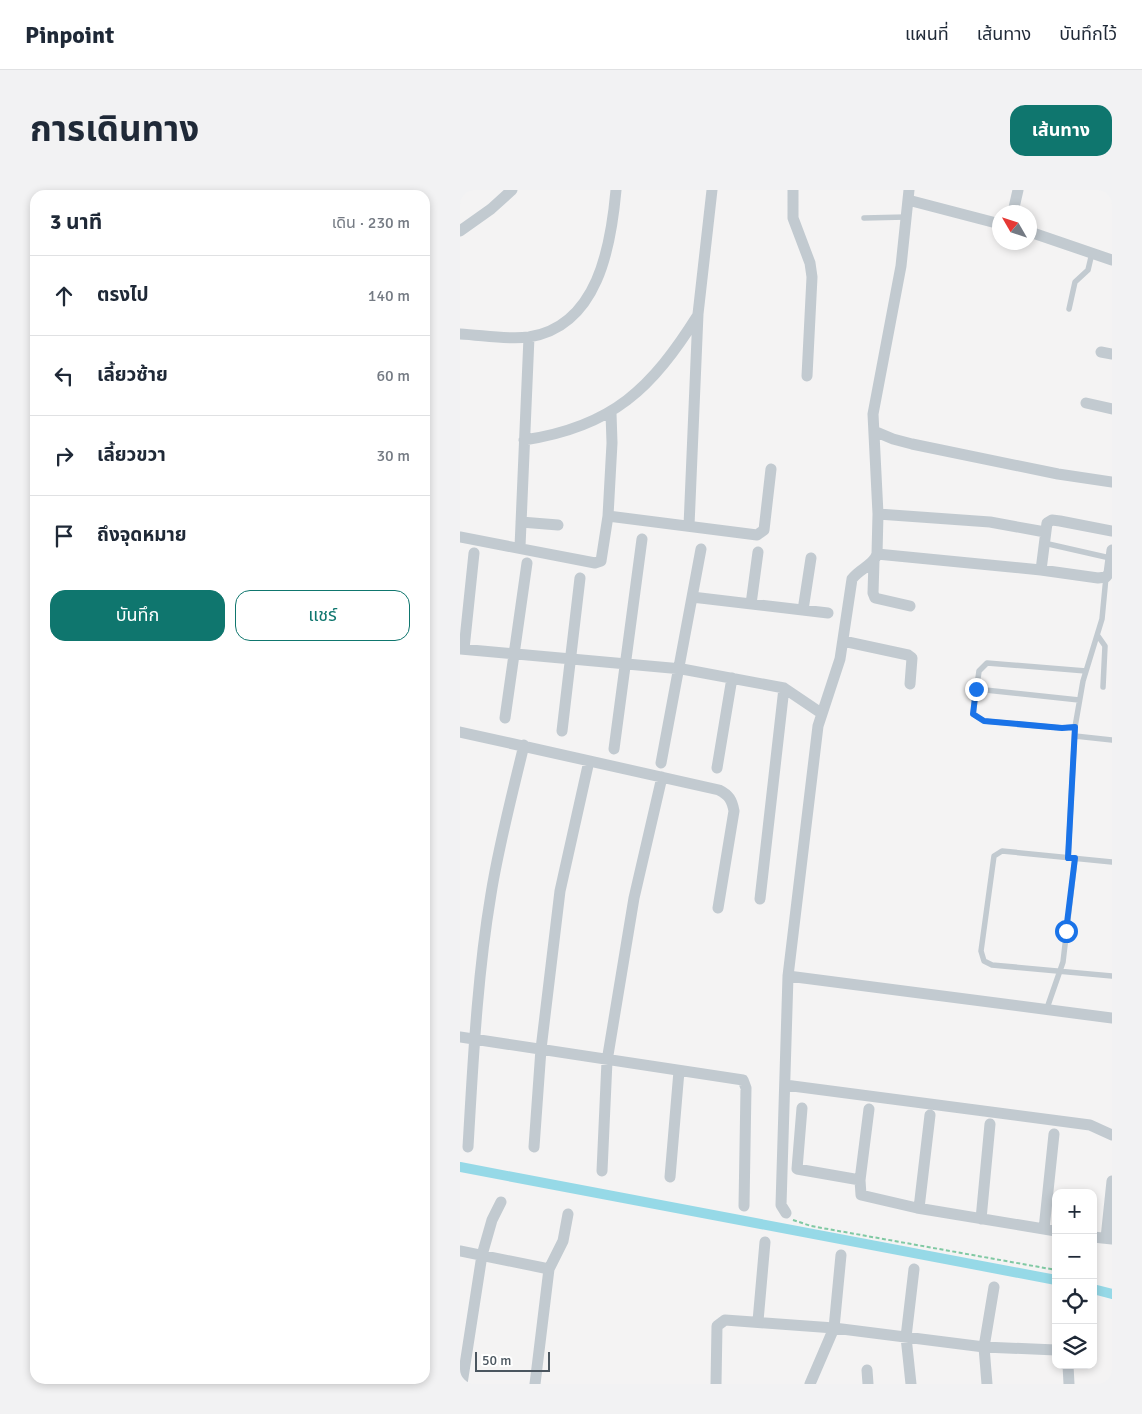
<!DOCTYPE html>
<html lang="th">
<head>
<meta charset="utf-8">
<style>
  :root { --surface:#fff; --page:#f2f2f3; --text:#1f2937; --muted:#747a83; --line:#e0e1e3; --accent:#0f766e }
  body { margin:0; font-family:Signika,"Noto Sans Thai",sans-serif; background:var(--page); color:var(--text) }
  .controls { position:absolute; right:15px; bottom:15px; display:grid; overflow:hidden; border-radius:10px; box-shadow:0 2px 8px #0003 }
  .controls button { width:45px; height:45px; display:grid; place-items:center; padding:0; border:0; border-bottom:1px solid var(--line); background:var(--surface); color:var(--text); font:25px sans-serif }
  .compass { position:absolute; left:532px; top:15px; width:45px; height:45px; border-radius:50%; background:var(--surface); box-shadow:0 2px 8px #0003; rotate:309deg }
  .scale { position:absolute; left:15px; bottom:12px; width:75px; box-sizing:border-box; padding-left:5px; border:2px solid #4b565f; border-top:0; font-size:14px; line-height:18px; white-space:nowrap; color:#4b565f; -webkit-text-stroke:4px #fff; paint-order:stroke }
  .stop { position:absolute; width:15px; height:15px; margin:-11px; border:4px solid #1a73e8; border-radius:50%; background:#fff }
  .stop.end { background:#1a73e8; border-color:#fff; box-shadow:0 1px 5px #0008 }
  .list { margin:0; padding:0; list-style:none }
  h2 { display:flex; justify-content:space-between; align-items:center; height:65px; margin:0; padding:0 20px; font-size:21px }
  h2 small { font-size:16px; font-weight:400; color:var(--muted) }
  .list li { display:grid; grid-template-columns:32px 1fr auto; gap:15px; align-items:center; box-sizing:border-box; height:80px; padding:0 20px; border-top:1px solid var(--line) }
  .list b { display:block; font-size:19px; white-space:nowrap }
  .list em { font-size:16px; font-style:normal; color:var(--muted) }
  .actions { display:flex; gap:10px; padding:15px 20px }
  .actions a { flex:1; padding:11px 0; border:1px solid var(--accent); border-radius:15px; text-align:center; font-size:18px; color:var(--accent) }
  .actions .main { background:var(--accent); color:#fff }
  .icon { flex:none; width:28px; height:28px; fill:none; stroke:currentColor; stroke-width:2; stroke-linecap:round; stroke-linejoin:round }
  .map { position:relative; flex:none; width:652px; height:1194px; overflow:hidden; border-radius:15px }
  header { display:flex; align-items:center; gap:30px; box-sizing:border-box; height:70px; padding:0 25px; background:var(--surface); border-bottom:1px solid var(--line) }
  header strong { font-size:24px }
  nav { display:flex; gap:28px; margin-inline-start:auto; font-size:18px }
  .intro { display:flex; align-items:center; justify-content:space-between; box-sizing:border-box; height:120px; padding:0 30px }
  h1 { margin:0; font-size:35px }
  .button { padding:12px 22px; border-radius:15px; background:var(--accent); color:#fff; font-size:18px; font-weight:700 }
  main { display:flex; gap:30px; padding:0 30px }
  aside { flex:1; background:var(--surface); border-radius:15px; box-shadow:0 2px 8px #0003 }
  .map>svg:first-child { display:block }
  .lines { fill:none; stroke-linecap:round; stroke-linejoin:round }
  .canal { stroke:#96d9e7; stroke-width:10 }
  .path { stroke:#80c9a3; stroke-width:2; stroke-dasharray:4 2.5; stroke-linecap:butt }
  .lane { stroke:#c2cad0; stroke-width:5.5 }
  .street { stroke:#c2cad0; stroke-width:11 }
  .route { stroke:#1a73e8; stroke-width:6 }
</style>
</head>
<body>
<header>
<strong>Pinpoint</strong>
<nav><a>แผนที่</a><a>เส้นทาง</a><a>บันทึกไว้</a></nav>
</header>
<div class="intro"><h1>การเดินทาง</h1><a class="button">เส้นทาง</a></div>
<main>
<aside>
<h2>3 นาที<small>เดิน · 230 m</small></h2>
<ul class="list">
<li><svg class="icon" aria-label="ahead" viewBox="0 0 24 24"><path d="M12 20V5M6 11l6-6 6 6"/></svg><div><b>ตรงไป</b></div><em>140 m</em></li>
<li><svg class="icon" aria-label="left" viewBox="0 0 24 24"><path d="M17 20v-9H6M10 6l-5 5 5 5"/></svg><div><b>เลี้ยวซ้าย</b></div><em>60 m</em></li>
<li><svg class="icon" aria-label="right" viewBox="0 0 24 24"><path d="M7 20v-9h11M14 6l5 5-5 5"/></svg><div><b>เลี้ยวขวา</b></div><em>30 m</em></li>
<li><svg class="icon" aria-label="arrive" viewBox="0 0 24 24"><path d="M6 21V4h12l-3 4 3 4H6"/></svg><div><b>ถึงจุดหมาย</b></div></li>
</ul>
<div class="actions"><a class="main">บันทึก</a><a>แชร์</a></div>
</aside>
<div class="map">
<svg width="652" height="1194" viewBox="0 0 652 1194">
  <rect width="100%" height="100%" fill="#f4f3f3"/>
  <g class="lines">
    <path class="canal" d="M0 977 596 1090
      M633 1099 652 1104"/>
    <path class="path" d="M333 1030 351 1036 596 1080
      M633 1087 637 1088"/>
    <path class="lane" d="M404 28 446 27
      M609 119 615 92 628 80 632 63
      M584 353 650 368
      M638 446 645 456 643 497
      M626 481 527 473 519 481 513 524 524 531 602 538 615 537 623 491 642 429 646 387
      M516 499 619 510
      M615 546 652 550
      M608 668 615 537
      M652 672 542 661 534 666 521 761 524 771 532 775 652 786
      M586 821 603 772 615 669"/>
    <path class="street" d="M333 0V28L350 73 352 87 347 186
      M448 10 540 34
      M553 22 558 0
      M0 41 31 19 52 0
      M570 42 652 70
      M0 144C22 145 47 150 69 147 138 136 151 56 156 0
      M641 162 652 164
      M626 213 652 219
      M414 241 433 249 452 254 598 284 652 292
      M64 250C153 237 192 198 238 125
      M418 324 530 332 585 342
      M148 326 297 345 304 340 311 279
      M61 332 98 335
      M229 336 238 124 252 0
      M0 347 135 373 141 371 148 326 152 253 151 223
      M60 357 69 147
      M417 364 581 380 638 388 646 387 649 383 652 360
      M414 371 413 403 415 408 450 416
      M581 380 587 333 592 330 600 331 652 341
      M232 407 368 423
      M291 414 298 362
      M343 420 351 368
      M383 451 448 465 452 468 450 494
      M0 459 222 479 324 498 361 523
      M4 459 14 363
      M45 528 67 373
      M102 541 120 388
      M0 542 259 600C269 605 272 610 274 621L258 718
      M154 559 182 349
      M201 573 241 359
      M257 578 272 488
      M300 709 324 498
      M328 786 652 828
      M0 847 283 890 286 898 284 1016
      M325 895 630 935 652 945
      M342 918 337 979 400 990 401 1005 457 1018 596 1041
      M8 957C13 873 17 787 31 704 39 654 52 605 64 555
      M74 957 81 859 100 701 129 571
      M142 981 147 871 174 708 202 587
      M210 987 219 881
      M400 990 409 919
      M459 1018 470 925
      M326 1023 321 1015 328 786 358 536 380 469 392 389C399 379 414 375 417 364L418 324 413 224 441 76 449 0
      M521 1029 530 934
      M584 1039 594 944
      M633 1047 652 1049
      M646 1048 652 991
      M0 1061 89 1079
      M298 1131 305 1052
      M608 1175 609 1194
      M407 1180 408 1194
      M2 1194 22 1065 32 1030 41 1012
      M75 1194 89 1079 103 1051 108 1024
      M256 1194 257 1136 265 1130 374 1138 524 1157 596 1160
      M350 1194 374 1138 381 1065
      M451 1194 446 1147 454 1079
      M527 1194 524 1157 534 1097"/>
  </g>
  <g class="lines">
    <path class="route" d="M516 499 513 524 524 531 602 538 615 537 608 668H615L606 741"/>
  </g>
</svg>
<div class="controls">
<button>+</button>
<button>−</button>
<button><svg class="icon" aria-label="locate" viewBox="0 0 24 24"><circle cx="12" cy="12" r="6"/><path d="M12 2v4M12 18v4M2 12h4M18 12h4"/></svg></button>
<button><svg class="icon" aria-label="layers" viewBox="0 0 24 24"><path d="M12 4l9 5-9 5-9-5zM3 14l9 5 9-5"/></svg></button>
</div>
<svg class="compass" viewBox="-18 -18 36 36"><path d="M0-13l5 13h-10z" fill="#e53935"/><path d="M0 13l5-13h-10z" fill="#747a83"/></svg>
<div class="scale">50 m</div>
<div class="stop" style="left:606px;top:741px"></div>
<div class="stop end" style="left:516px;top:499px"></div>
</div>
</main>
</body>
</html>
